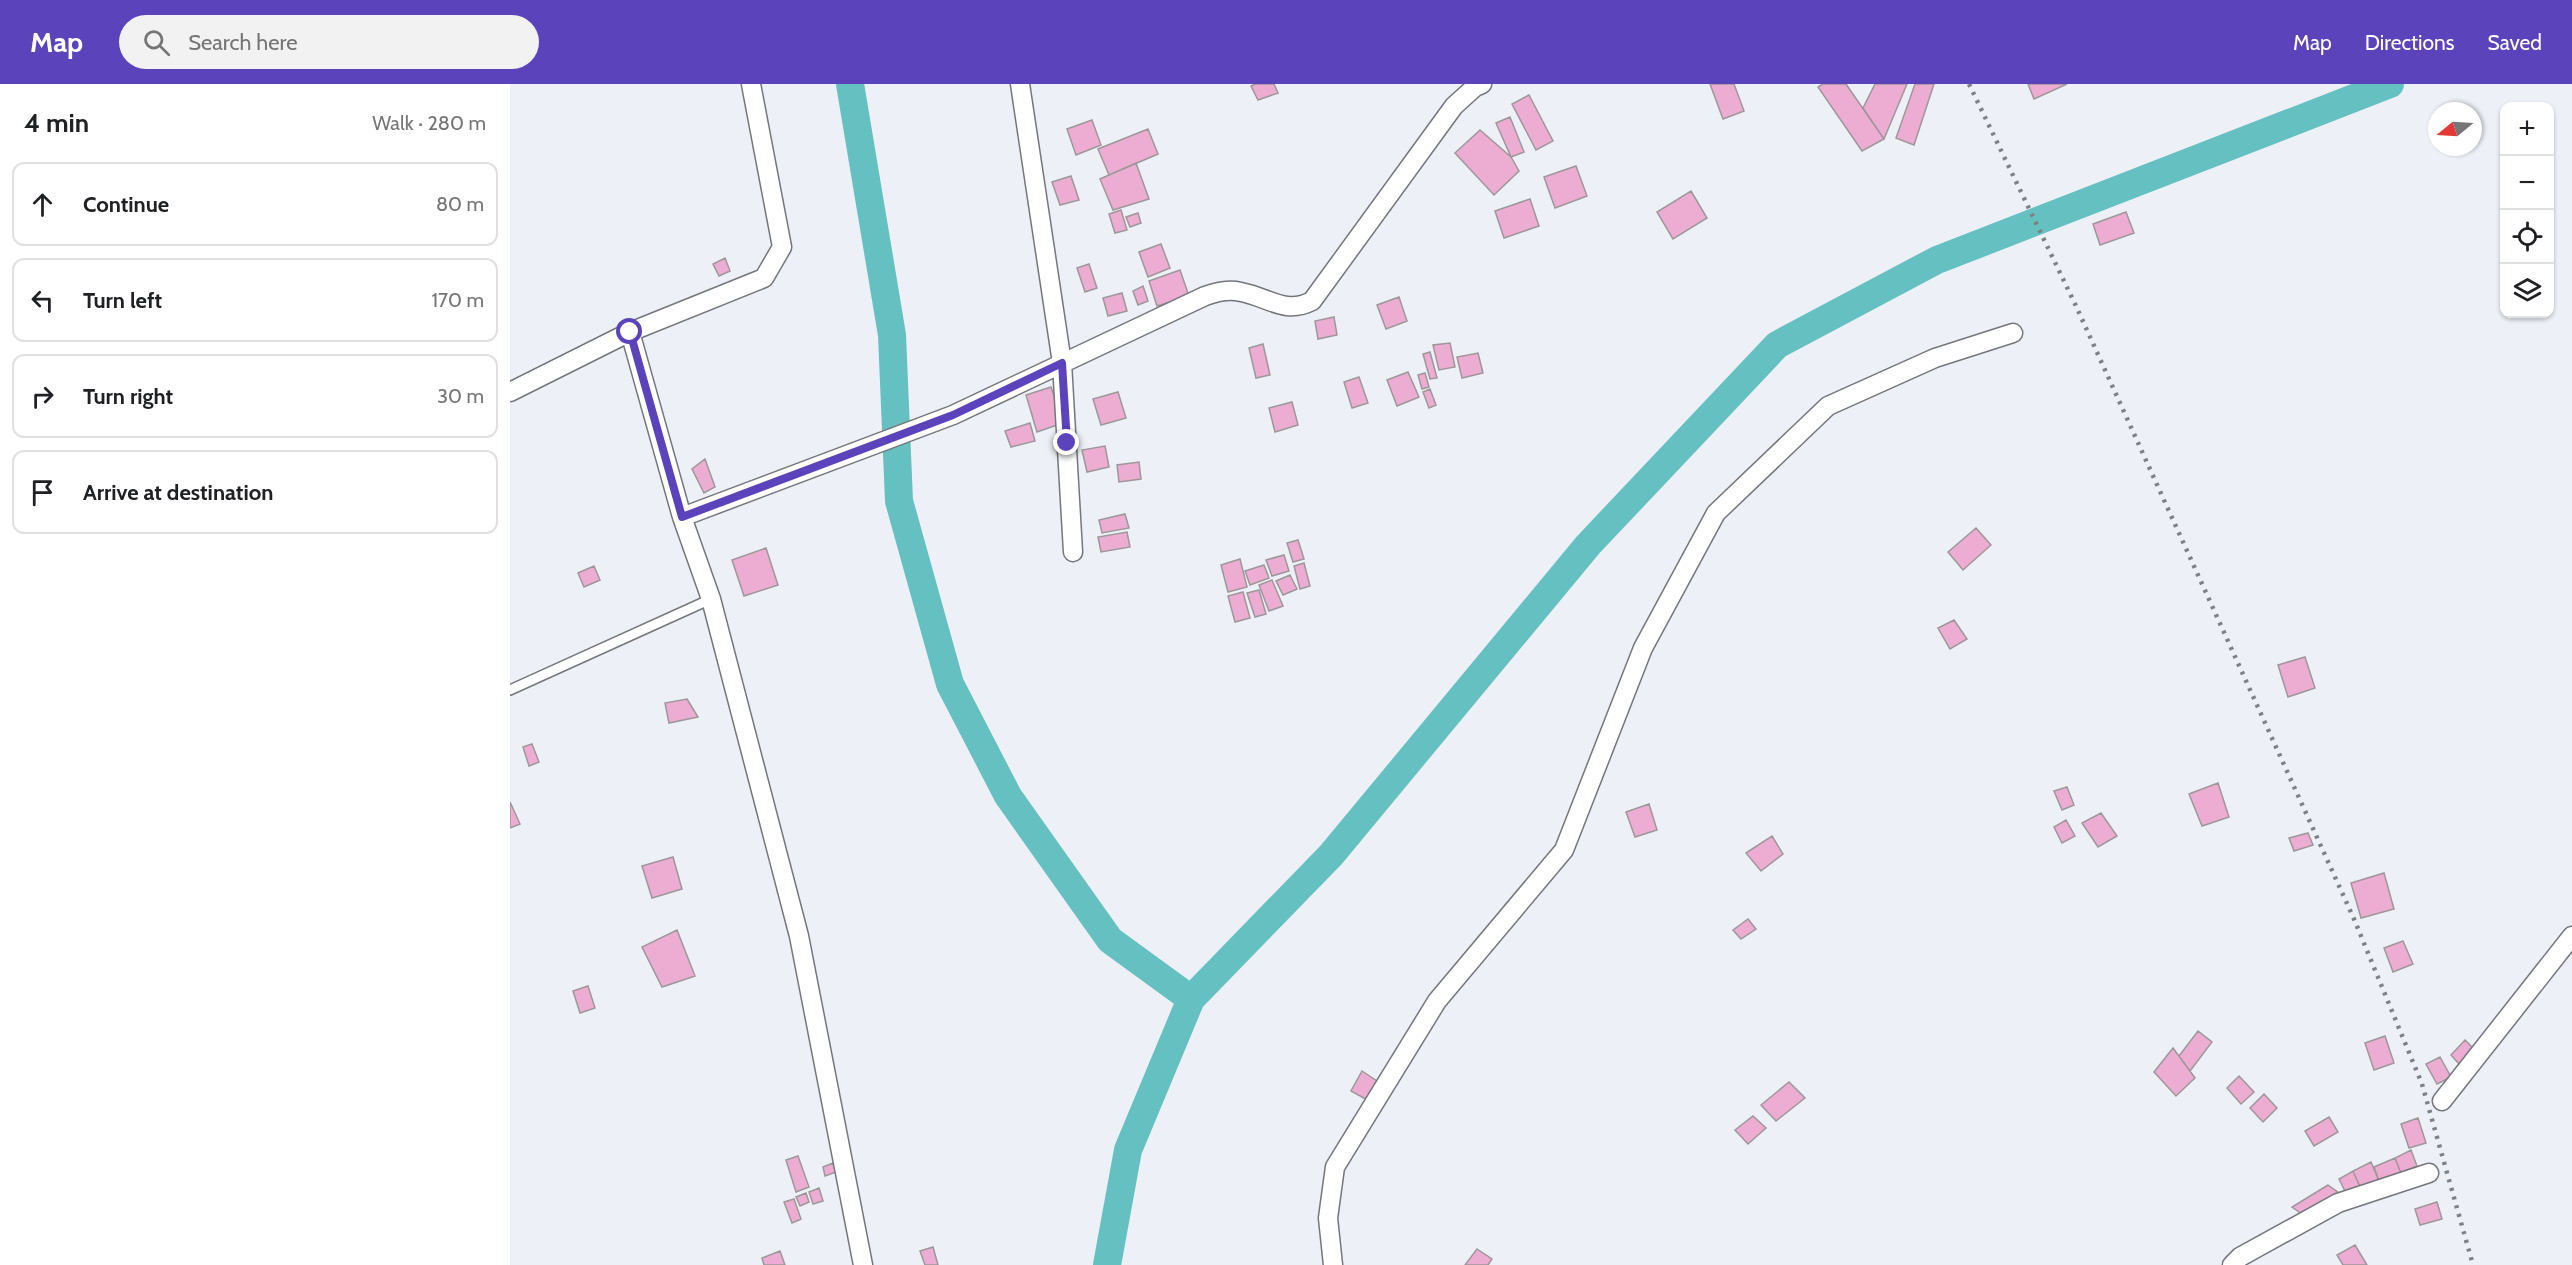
<!DOCTYPE html>
<html lang="en">
<head>
<meta charset="utf-8">
<style>
  :root { --surface:#fff; --page:#f2f2f2; --text:#202124; --muted:#757577; --line:#e0e0e0; --accent:#5b43bc }
  body { margin:0; font-family:Cabin,sans-serif; background:var(--page); color:var(--text) }
  .controls { position:absolute; right:18px; top:18px; display:grid; overflow:hidden; border-radius:12px; box-shadow:0 2px 4px #0004 }
  .controls button { width:54px; height:54px; display:grid; place-items:center; padding:0; border:0; border-bottom:2px solid var(--line); background:var(--surface); color:var(--text); font:30px sans-serif }
  .compass { position:absolute; left:1918px; top:18px; width:54px; height:54px; border-radius:50%; background:var(--surface); box-shadow:0 2px 4px #0004; rotate:252deg }
  .stop { position:absolute; width:18px; height:18px; margin:-14px; border:4px solid #5b43bc; border-radius:50%; background:#fff }
  .stop.end { background:#5b43bc; border-color:#fff; box-shadow:0 2px 6px #0008 }
  .list { margin:0; padding:0; list-style:none }
  h2 { display:flex; justify-content:space-between; align-items:center; height:78px; margin:0; padding:0 24px; font-size:26px }
  h2 small { font-size:20px; font-weight:400; color:var(--muted) }
  .list li { display:grid; grid-template-columns:39px 1fr auto; gap:18px; align-items:center; box-sizing:border-box; height:84px; margin:0 12px 12px; padding:0 12px; border:2px solid var(--line); border-radius:12px }
  .list b { display:block; font-size:22px; white-space:nowrap }
  .list em { font-size:20px; font-style:normal; color:var(--muted) }
  .icon { flex:none; width:33px; height:33px; fill:none; stroke:currentColor; stroke-width:2; stroke-linecap:round; stroke-linejoin:round }
  .map { position:relative; flex:none; width:2062px; height:1181px; overflow:hidden }
  header { display:flex; align-items:center; gap:36px; box-sizing:border-box; height:84px; padding:0 30px; background:var(--accent); color:#fff }
  header strong { font-size:28px }
  nav { display:flex; gap:33px; margin-inline-start:auto; font-size:21px }
  .search { width:420px; height:54px; background:var(--page); display:flex; align-items:center; gap:15px; box-sizing:border-box; padding:0 21px; border-radius:33px; color:var(--muted); font-size:22px }
  main { display:flex }
  aside { flex:1; background:var(--surface) }
  .map>svg:first-child { display:block }
  .lines { fill:none; stroke-linecap:round; stroke-linejoin:round }
  .river { stroke:#64c0c1; stroke-width:28 }
  .building { fill:#edadd2; stroke:#9d979a; stroke-width:1.5 }
  .service-casing { stroke:#74767c; stroke-width:12 }
  .minor-casing { stroke:#74767c; stroke-width:21 }
  .service { stroke:#fff; stroke-width:9 }
  .minor { stroke:#fff; stroke-width:18 }
  .rail { stroke:#7e8084; stroke-width:4.5; stroke-dasharray:3 6; stroke-linecap:butt }
  .route { stroke:#5b43bc; stroke-width:8 }
</style>
</head>
<body>
<header>
<strong>Map</strong>
<div class="search"><svg class="icon" aria-label="search" viewBox="0 0 24 24"><circle cx="10" cy="10" r="6"/><path d="M15 15l6 6"/></svg>Search here</div>
<nav><a>Map</a><a>Directions</a><a>Saved</a></nav>
</header>
<main>
<aside>
<h2>4 min<small>Walk · 280 m</small></h2>
<ul class="list">
<li><svg class="icon" aria-label="ahead" viewBox="0 0 24 24"><path d="M12 20V5M6 11l6-6 6 6"/></svg><div><b>Continue</b></div><em>80 m</em></li>
<li><svg class="icon" aria-label="left" viewBox="0 0 24 24"><path d="M17 20v-9H6M10 6l-5 5 5 5"/></svg><div><b>Turn left</b></div><em>170 m</em></li>
<li><svg class="icon" aria-label="right" viewBox="0 0 24 24"><path d="M7 20v-9h11M14 6l5 5-5 5"/></svg><div><b>Turn right</b></div><em>30 m</em></li>
<li><svg class="icon" aria-label="arrive" viewBox="0 0 24 24"><path d="M6 21V4h12l-3 4 3 4H6"/></svg><div><b>Arrive at destination</b></div></li>
</ul>
</aside>
<div class="map">
<svg width="2062" height="1181" viewBox="0 0 2062 1181">
  <rect width="100%" height="100%" fill="#edf0f6"/>
  <g class="lines">
    <path class="river" d="M340 0 382 251 389 417 440 600 498 712 600 856 681 915
      M597 1181 618 1066 681 915 821 771 1078 461 1267 261 1427 176 1880 0"/>
  </g>
  <path class="building" d="M745 0H764L768 9 748 16 741 2Z
    M1200 0H1224L1234 27 1213 35Z
    M1313 0H1336L1374 55 1352 67 1308 3Z
    M1365 0H1397L1374 55 1353 24Z
    M1405 0H1424L1404 61 1386 54Z
    M1518 0H1557L1524 15Z
    M1019 11 1043 57 1026 66 1002 20Z
    M1000 33 1014 68 1001 73 986 39Z
    M582 36 591 61 566 71 557 45Z
    M638 45 648 70 599 91 588 65Z
    M970 46 1001 73 1009 87 984 111 945 69Z
    M626 79 639 115 603 126 590 95Z
    M1066 82 1077 112 1045 124 1034 93Z
    M561 92 569 116 550 121 542 98Z
    M1181 107 1197 134 1163 155 1147 128Z
    M1020 115 1029 142 994 154 985 127Z
    M611 126 617 146 605 149 599 130Z
    M1616 128 1624 149 1590 161 1583 140Z
    M628 129 631 139 620 143 616 133Z
    M651 160 660 184 638 193 629 168Z
    M215 174 220 187 209 192 203 180Z
    M579 180 587 204 575 208 567 184Z
    M670 186 679 212 647 222 639 197Z
    M633 202 638 217 628 221 623 207Z
    M612 209 617 227 598 232 593 214Z
    M889 213 897 237 876 245 867 221Z
    M824 233 827 251 808 255 805 237Z
    M940 259 945 283 929 286 923 261Z
    M753 260 760 291 746 294 739 264Z
    M920 268 927 294 920 295 913 270Z
    M968 269 973 289 952 294 947 273Z
    M898 288 909 313 887 322 877 296Z
    M915 289 919 303 912 305 908 291Z
    M849 293 858 319 842 324 834 298Z
    M541 303 553 339 527 348 516 311Z
    M920 305 926 321 919 324 913 308Z
    M608 308 616 334 591 341 583 315Z
    M782 318 788 341 765 348 759 324Z
    M520 339 525 357 501 363 495 347Z
    M595 362 599 383 577 388 572 366Z
    M195 375 205 403 194 409 182 385Z
    M629 378 631 395 609 398 607 381Z
    M615 430 619 444 592 449 589 436Z
    M1466 444 1481 461 1453 486 1438 468Z
    M617 448 620 463 591 468 588 453Z
    M788 456 794 475 783 478 777 459Z
    M256 464 268 501 234 512 222 476Z
    M774 471 779 487 762 492 756 476Z
    M730 475 737 503 718 508 711 481Z
    M794 479 800 502 790 505 784 482Z
    M754 481 759 494 740 501 735 487Z
    M84 482 90 496 74 503 68 489Z
    M780 491 787 505 773 511 766 497Z
    M762 496 773 522 759 527 749 501Z
    M749 506 756 530 745 533 737 509Z
    M733 508 740 534 725 538 718 512Z
    M1444 536 1457 555 1440 565 1428 544Z
    M1795 573 1805 604 1778 613 1768 581Z
    M177 615 188 633 159 639 155 619Z
    M22 660 29 678 19 682 13 663Z
    M1708 699 1719 733 1692 742 1679 710Z
    M1557 703 1564 721 1552 726 1544 707Z
    M0 718 10 740 0 744Z
    M1139 720 1147 746 1125 753 1116 728Z
    M1591 729 1607 752 1588 763 1572 739Z
    M1556 736 1565 752 1552 759 1544 743Z
    M1798 749 1803 761 1784 767 1779 754Z
    M1262 752 1273 770 1251 787 1236 769Z
    M163 773 172 805 142 814 132 782Z
    M1874 789 1884 825 1851 834 1841 799Z
    M1238 835 1246 845 1231 855 1223 846Z
    M167 846 185 892 152 903 132 863Z
    M1893 857 1903 880 1883 888 1874 864Z
    M78 902 85 924 70 929 63 907Z
    M1688 947 1702 958 1680 987 1669 972Z
    M1875 952 1884 979 1864 986 1855 959Z
    M1955 956 1964 965 1949 980 1941 971Z
    M1663 964 1685 994 1666 1012 1644 988Z
    M1930 973 1941 993 1927 1000 1916 980Z
    M852 987 870 999 859 1017 841 1007Z
    M1729 992 1744 1008 1731 1020 1717 1004Z
    M1279 998 1295 1014 1266 1037 1251 1021Z
    M1754 1010 1767 1024 1753 1038 1740 1024Z
    M1243 1032 1256 1044 1238 1060 1225 1046Z
    M1819 1033 1828 1048 1804 1062 1795 1047Z
    M1908 1034 1916 1059 1899 1064 1891 1040Z
    M1901 1066 1907 1082 1891 1089 1885 1074Z
    M288 1072 299 1103 286 1108 276 1076Z
    M1885 1074 1891 1089 1869 1097 1864 1083Z
    M1861 1078 1869 1097 1851 1105 1843 1087Z
    M323 1079 326 1088 315 1092 313 1083Z
    M1843 1087 1851 1105 1837 1111 1829 1095Z
    M1818 1101 1829 1109 1792 1130 1782 1123Z
    M309 1104 313 1117 303 1120 299 1108Z
    M296 1109 299 1118 290 1122 286 1113Z
    M284 1115 291 1135 282 1139 274 1118Z
    M1927 1118 1932 1135 1910 1141 1905 1125Z
    M1845 1161 1857 1181H1833L1827 1171Z
    M423 1163 428 1181H415L410 1167Z
    M967 1165 982 1175 978 1181H955Z
    M270 1167 275 1181H254L252 1174Z"/>
  <g class="lines">
    <g class="service-casing">
      <path id="service" d="M0 606 201 515"/>
    </g>
    <g class="minor-casing">
      <path id="minor" d="M510 0 552 279 563 468
        M120 248 172 433 201 515 289 852 353 1181
        M0 308 120 248 254 194 272 163 241 0
        M172 433 443 331 695 212C707 208 718 205 731 208 758 213 775 231 802 217L944 22 965 3 972 0
        M1932 1017 2062 852
        M823 1181 818 1134 825 1083 927 917 1054 766 1133 564 1206 429 1318 322 1425 274 1503 249
        M1722 1181 1730 1173 1828 1119 1919 1089"/>
    </g>
    <use href="#service" class="service"/>
    <use href="#minor" class="minor"/>
    <path class="rail" d="M1459 0 1566 222 1844 835 1912 1000 1963 1181"/>
  </g>
  <g class="lines">
    <path class="route" d="M120 248 172 433 443 331 552 279 557 359"/>
  </g>
</svg>
<div class="controls">
<button>+</button>
<button>−</button>
<button><svg class="icon" aria-label="locate" viewBox="0 0 24 24"><circle cx="12" cy="12" r="6"/><path d="M12 2v4M12 18v4M2 12h4M18 12h4"/></svg></button>
<button><svg class="icon" aria-label="layers" viewBox="0 0 24 24"><path d="M12 4l9 5-9 5-9-5zM3 14l9 5 9-5"/></svg></button>
</div>
<svg class="compass" viewBox="-18 -18 36 36"><path d="M0-13l5 13h-10z" fill="#e53935"/><path d="M0 13l5-13h-10z" fill="#757577"/></svg>
<div class="stop" style="left:120px;top:248px"></div>
<div class="stop end" style="left:557px;top:359px"></div>
</div>
</main>
</body>
</html>
